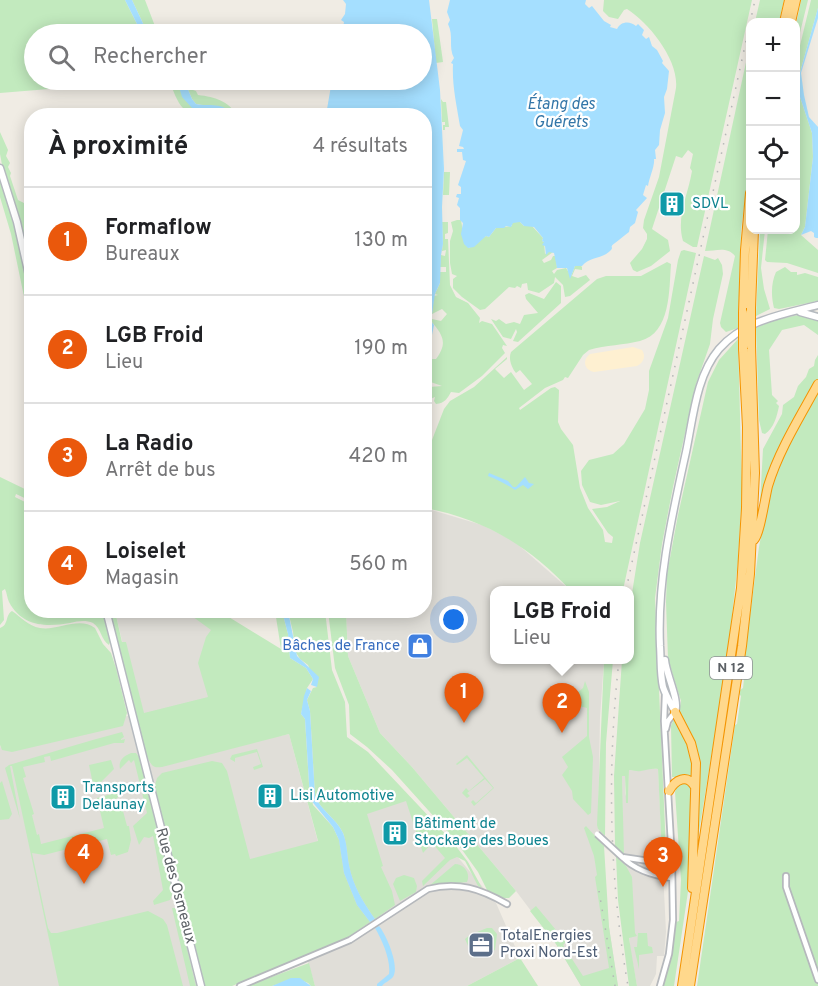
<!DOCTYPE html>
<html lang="fr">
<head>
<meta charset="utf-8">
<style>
  :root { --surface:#fff; --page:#f2f2f2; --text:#202124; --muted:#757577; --line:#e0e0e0; --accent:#ea580c }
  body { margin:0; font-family:Overpass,sans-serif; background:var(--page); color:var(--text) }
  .controls { position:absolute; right:18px; top:18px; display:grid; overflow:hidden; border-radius:12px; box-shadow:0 3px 15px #0003 }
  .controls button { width:54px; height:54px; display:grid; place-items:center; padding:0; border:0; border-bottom:2px solid var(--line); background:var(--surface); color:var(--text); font:30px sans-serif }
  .you { position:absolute; left:454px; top:620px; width:21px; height:21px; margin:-15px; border:4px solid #fff; border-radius:50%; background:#1a73e8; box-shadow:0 0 0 9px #1a73e833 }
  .badge { display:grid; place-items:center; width:39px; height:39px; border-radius:50%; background:var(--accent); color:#fff; font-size:20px; font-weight:700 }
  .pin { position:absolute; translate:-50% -50px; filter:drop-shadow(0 2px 3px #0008) }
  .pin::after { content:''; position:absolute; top:32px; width:21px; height:18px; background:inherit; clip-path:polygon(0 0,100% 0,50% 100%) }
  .popup { position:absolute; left:490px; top:586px; width:144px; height:78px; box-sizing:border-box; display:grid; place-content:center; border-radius:12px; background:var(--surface); filter:drop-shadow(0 2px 4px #0005); font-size:20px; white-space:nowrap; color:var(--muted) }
  .popup b { font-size:22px; color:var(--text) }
  .popup::after { content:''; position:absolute; left:50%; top:100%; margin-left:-12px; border:12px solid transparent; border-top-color:var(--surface) }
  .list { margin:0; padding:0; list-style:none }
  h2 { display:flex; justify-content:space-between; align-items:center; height:78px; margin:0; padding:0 24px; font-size:26px }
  h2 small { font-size:20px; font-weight:400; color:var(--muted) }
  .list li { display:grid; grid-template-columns:39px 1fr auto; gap:18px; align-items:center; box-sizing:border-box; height:108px; padding:0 24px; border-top:2px solid var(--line) }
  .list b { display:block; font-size:22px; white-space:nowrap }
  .list p { margin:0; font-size:20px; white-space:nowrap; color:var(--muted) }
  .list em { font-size:20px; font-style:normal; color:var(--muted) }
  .icon { flex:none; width:33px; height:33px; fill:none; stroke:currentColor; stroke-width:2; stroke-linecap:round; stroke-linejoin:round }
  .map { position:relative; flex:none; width:818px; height:986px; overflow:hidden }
  .search { position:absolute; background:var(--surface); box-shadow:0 3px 15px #0003; left:24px; top:24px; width:408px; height:66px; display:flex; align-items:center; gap:15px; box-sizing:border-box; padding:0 21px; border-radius:33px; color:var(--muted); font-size:22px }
  .panel { position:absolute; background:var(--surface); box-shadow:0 3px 15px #0003; left:24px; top:108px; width:408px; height:510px; border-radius:24px }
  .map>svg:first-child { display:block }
  .industrial { fill:#e0ded8 }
  .green { fill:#c2eabe }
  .sand { fill:#fef0d1 }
  .water { fill:#a5dfff }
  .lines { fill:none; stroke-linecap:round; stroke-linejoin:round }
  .street-casing { stroke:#b5b8bc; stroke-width:8 }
  .secondary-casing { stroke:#b5babf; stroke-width:9 }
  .highway-casing { stroke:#f49400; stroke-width:10 }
  .street { stroke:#fff; stroke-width:4.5 }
  .secondary { stroke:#fff; stroke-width:6 }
  .highway { stroke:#ffd88c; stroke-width:8 }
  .rail { stroke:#b5b6b7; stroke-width:1.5; stroke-dasharray:1.5 8; stroke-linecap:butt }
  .street-bridge-casing { stroke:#b5b8bc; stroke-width:8; stroke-linecap:butt }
  .highway-bridge-casing { stroke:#f49400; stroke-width:10; stroke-linecap:butt }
  .street-bridge { stroke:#fff; stroke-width:4.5 }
  .highway-bridge { stroke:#ffd88c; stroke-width:8 }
  .labels { text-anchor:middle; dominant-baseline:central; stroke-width:4.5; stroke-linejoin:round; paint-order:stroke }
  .shield { fill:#fff; stroke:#8d9094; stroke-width:1.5 }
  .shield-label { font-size:14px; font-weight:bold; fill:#5c6166 }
  .culture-label { font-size:15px; fill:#0d838f; stroke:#fff; text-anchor:start }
  .shop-label { font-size:15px; fill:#366cbe; stroke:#fff; text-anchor:end }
  .street-label { font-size:15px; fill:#5c6166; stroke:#fff }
  .service-label { font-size:15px; fill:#4e5e75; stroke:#fff; text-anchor:start }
  .water-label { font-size:16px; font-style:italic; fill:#3376a8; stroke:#fff }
</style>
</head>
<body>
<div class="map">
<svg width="818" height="986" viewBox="0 0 818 986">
  <rect width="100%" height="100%" fill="#f0ece4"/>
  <path class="industrial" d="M425 508 482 525 514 541 570 590H494V660H604L600 717 598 829 623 854 622 776H625V793L628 803 629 770 640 771 648 768 658 769 666 932 664 956H657L656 974 650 986H637L630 948 623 863 599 842 609 927 618 986H581L556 944 516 891 412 767 380 733 348 656 346 611 424 610Z
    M115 611H187L218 633 280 736 289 734 318 842 347 835 342 819 407 796 496 903 520 958 467 986H315L305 951 207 986H0V745L1 748 139 713Z"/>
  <path class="green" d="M0 0H125L142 34H34V80H159L0 93Z
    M132 0H145L158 34H148Z
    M604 0H752L697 247H693L683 241C676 217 688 195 692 171L690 168 693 154 688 150 682 158 676 156 652 229 668 240 670 251 651 266 637 272 633 270 630 263 642 249 647 239V234L643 228 644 220 659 177 676 88C679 60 649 23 627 9L624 10 618 19 609 17 603 11Z
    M760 0H784L779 22H755Z
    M801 0H808L796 49V25Z
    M811 0H818V8L799 76 800 97 812 133 813 157 805 227 801 235 818 250V273L787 263 767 262 765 260 768 230H796V62Z
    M432 19H437L443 62 436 63Z
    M750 44V159L741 230 738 328 726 332 721 327 720 323 735 256C727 246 716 251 705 251Z
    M169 80H177C181 92 187 106 200 111 209 113 216 110 224 115 185 115 183 117 169 80Z
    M184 80H190L193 90 196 91 198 95C216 97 227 101 238 115H233C224 105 208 106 196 104L192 99Z
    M441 99 443 102H446L449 127H445V130H443V125H445V122H442Z
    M0 132 8 150 6 156 10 163 8 167 11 173 10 176 18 200 24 203 31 229V276L27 257 26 241 3 170 0 154Z
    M444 172H450L449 195H443Z
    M0 178C15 228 31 277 31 330L11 234 0 197Z
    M457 220H461L465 244 469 248 486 236 489 237 496 228 512 226 511 224 513 221 520 222 524 226H532L543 238 542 241 544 242 545 254 548 252H553L542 260 544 263 551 260 553 256H556L557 268 552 271 554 274 557 270 566 268 571 276 575 266 580 265 582 267V270L575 269 572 276 578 278 586 275 590 280 570 296 565 297 563 285 555 277 554 283 539 293 528 290 527 283 522 284 521 288 517 286 515 288 509 287 485 309 480 310 462 297 453 288V279L457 276 452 274 450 263V241L453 231 451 222Z
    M442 222H448V233L445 234V239H448L450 285 456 297 468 303 480 318 479 323 482 321 492 324 507 346 503 345 502 348 505 353 482 376 459 393 451 392C447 399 445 403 436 404L434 401 435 397 430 399 426 397 425 392V383L428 382 429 387 442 386 425 380 426 353 431 359H436C448 343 443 335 431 321L432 319 441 321 447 314 442 309 432 314 434 296 438 295 435 294 440 283V272H446V267H440L441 255 445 256 446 250 442 251 443 241Z
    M760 230H765L761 268 764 289 770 309 756 316Z
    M684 250 696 253 623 590H570C529 546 484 519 425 508V446L432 440 444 409 450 401 474 387 507 357V359L495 369 504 378 511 372 524 390 532 384 520 370 516 373C512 368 508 359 511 352L597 279 606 276H641L667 262 671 264C669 290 671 333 640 341 624 345 606 345 589 350L583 355 568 378 565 377 563 380 545 388 519 408 520 410 551 388 555 387 559 390 558 422 561 429 573 445 580 488 588 508 603 530 605 542 612 543 613 537 608 533 592 509 607 507 620 501 601 505 590 502 582 485 581 471 589 460 613 454 624 444 645 409 649 390V371L668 318 678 260 681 251Z
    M704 256 715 260 718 258 722 265 723 274 713 319 710 344 696 384 673 487 662 544 655 598 666 850 662 856 658 769C651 768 648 770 641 771 637 772 633 770 629 770L628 803H626L625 776H622L624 855 615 846 614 776 622 660H630V606L640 543Z
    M785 267 791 272H797V275L805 273 818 277V301L779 309 774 308C771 296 771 283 776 272Z
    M556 282 561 286V303L518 342 513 341 517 332 516 329 511 339 503 337 491 319 496 321 499 319 506 324 514 322 520 324 524 315 538 313 526 299 525 295 529 293 544 299Z
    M798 315 812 317 818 320V335L804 325 782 330 769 350 772 395 778 401 776 403 779 406C777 416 774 428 765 434L762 433 759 420 756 328 771 321Z
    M738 339 742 491 738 561 728 653 697 844 699 771 679 713 681 701 668 659 666 602 667 574 678 515 708 382 719 360Z
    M818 355V380L760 503 763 449 782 414 783 405 794 397 798 386 806 377 809 369 814 366 815 360Z
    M818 392V986H697L735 725 737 724 741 696 739 694 740 690 743 688 745 670 743 668 759 547 770 490 785 453Z
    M0 477 31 492V501L16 494 15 497 31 505 32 610 103 611 110 642 109 645C101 640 101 628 93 623 86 620 78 621 70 623 47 627 22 627 9 602 7 598 7 593 5 589L2 591 4 620 0 625Z
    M12 611C21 617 28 626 40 628 58 631 79 616 95 628L103 644 111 653 116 668 127 713 123 726 12 752 2 750 0 745V628C9 625 5 615 12 611Z
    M108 611H115L122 642H126L144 713 208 697 198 663 206 637 211 630 185 611H219L281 649 275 611H282L288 634 290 658 306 668 313 679 307 688 301 714 305 719 309 784 313 805 333 827 339 840 344 873 357 905 370 922 347 938 232 986H205L202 979 154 789 157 778 162 773 212 761 222 763 227 771 250 859 318 841 289 734 162 767C158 767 156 768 153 766 140 755 114 634 108 611Z
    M288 611H325L332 670 345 702 347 737 368 752 452 841 468 862 482 888 478 886 465 861 457 857 450 860 423 886 422 881 445 858 432 843 423 853 406 801 367 814 383 866 381 867 392 891 395 905 375 919C363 902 353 886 349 865 347 854 347 843 343 833 336 818 321 811 315 796L310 711 307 700 313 688 317 687 308 665 300 659 295 651 293 632Z
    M328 611H346L348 656 380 733 412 767 516 891 509 898H503L487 890 478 872 455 840 392 770 367 747 350 734 349 705 335 668Z
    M604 660H613L606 743 605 836 598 829 597 825Z
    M585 681 589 692V737L593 757 591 813 588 815 573 799 572 791 562 775 568 767 562 757 587 736V708L579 706 572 697 583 688Z
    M675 719C684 736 696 757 691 777H672L671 726 673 721Z
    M122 732 124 737 121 739V740L125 739 124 743H114L51 761 50 756 44 757 45 762 23 767 26 777 23 778 34 814 32 815 37 835 39 834 41 844 104 828 97 798 119 792 120 795 116 799 119 811H123L127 826H129L131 840 128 852 116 856 115 854 111 855 107 839 44 855 32 853 48 928 51 933H57L148 911 163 919 167 925 183 986H59L12 766H10L20 819 5 768 9 765C47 754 84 742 122 732Z
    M257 749 263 767 254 770 253 767 261 764 257 752 235 758V762L230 759 232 755Z
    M131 753H136L139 757 174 890 170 900 154 905 153 901 163 890 153 836 149 838 144 837 139 845 133 826 147 813 134 760 131 763 129 760 120 769C118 760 124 756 131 753Z
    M467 755 494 788 474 806 471 802 473 800 476 803 493 788 485 779 467 793 470 796 467 798 462 793 466 788 469 791 484 778 467 758 457 765 456 764Z
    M111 760 114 769 99 784 98 783 93 784 89 765Z
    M2 781 12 814 9 819 0 820V783Z
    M684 782 690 785 692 789 690 878 674 986H662L670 959 676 922 679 921 681 880 675 792 677 785Z
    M586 826 604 846 609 927 618 986H581L556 944 530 911 536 906 566 942 563 945 583 976 609 968 595 877 597 875 594 856 584 828Z
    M616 856 626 866 632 877 635 933 637 936 629 938 637 986H629L618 900Z
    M455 864C464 864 471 873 467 882L429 886Z
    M404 875 414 878 417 886 416 892 400 901 393 884 396 878Z
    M172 908H175L179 916 196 986H190Z
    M487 928H492L497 934 495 950 489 953 488 951 492 949 484 933 474 937 472 934Z
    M638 933H647L648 946 652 947 653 953 639 955V969L634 947H637Z
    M471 934 473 938 471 939 479 955 482 954 483 955 476 958 473 957 465 939Z
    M520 958 538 986H467Z
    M309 963 315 986H311L308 983 296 978 272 986H247Z"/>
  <path class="sand" d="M633 347 642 350C646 356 644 362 637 366L594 372C584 370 582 360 590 354Z"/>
  <path class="water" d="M125 0H132L148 34H142Z
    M343 0H429L440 90 444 169 442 207 443 244 441 255 440 283 435 294 431 321 434 325 425 370 424 116 326 115 332 80H422V34H342L344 22 341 20 345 14 346 4Z
    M450 0H586L585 4 589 8 592 6 604 21 611 25 610 27 617 29C621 21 630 21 636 26L638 24 644 30 642 35 646 39 649 37 652 46 657 50 663 61 662 63 669 71 667 89 664 97 665 113 660 130 659 145 655 150 656 159H654C655 166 649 178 648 186L646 185 643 195 647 198 636 210 638 212 635 223 630 227 629 232C624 236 620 239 615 243 608 248 615 246 610 251 602 259 589 257 582 266H575L570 279 567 268H557L554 253 549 252 546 255 545 246 542 245 544 242 542 241 543 238 534 227 524 226 520 222 513 223 511 227 506 226 504 228H496L489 237 486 236 474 247 468 248 464 244 461 234 463 223 460 220V208L457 205 459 198 456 197 457 194H461V187L458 185 466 161 463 160 462 152H457V149H464L463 147 459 146 463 130 460 126C456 102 452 85 453 64L451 63 454 58C448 47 454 36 448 24L450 20 447 12Z
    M818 8V18L801 73 804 95 809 117 818 127V238H816L814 237V233L811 231 801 235 805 227 813 157 812 133 800 97 799 76Z
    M177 80H184L192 99 196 104C210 107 222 101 233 115H224L215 111 193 109 182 97Z
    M489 473 508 481 513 487H516L525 477 529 483 534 484 528 489 523 485 515 490C510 486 496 479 488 476Z
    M282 611H288L297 656 319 677 317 687 311 685 313 679 306 668 290 658 288 634Z
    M307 688 311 691 307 700 310 711 315 796C321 811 336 818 343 833 347 843 347 854 349 865 353 886 363 902 375 919L370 922 357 905 344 873 339 840 333 827 310 799 305 719 301 714 304 696Z
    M379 926C386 934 400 966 393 977 391 980 385 982 382 986H377V984L389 974C391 960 382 940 375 928Z
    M291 978H300L311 986H272Z"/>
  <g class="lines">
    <g class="street-casing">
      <path id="street" d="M666 729 668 721 675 712
        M672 861H649L622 857C635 870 655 876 672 878
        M786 876V887L818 980
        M240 986 350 940 428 889C458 881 481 889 507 904
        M660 986 669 954 673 920 672 861 664 721 665 695"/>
    </g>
    <g class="secondary-casing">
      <path id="secondary" d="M0 168 17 222 32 289
        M800 312 818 317
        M106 610 201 986
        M665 660C666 674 680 701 675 712
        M675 712C671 704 666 696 663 687 660 674 661 660 660 646 657 580 672 516 686 452 693 419 696 376 719 349 744 320 784 314 818 305"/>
    </g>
    <g class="highway-casing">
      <path id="highway" d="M784 22 789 0
        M791 22 796 0
        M751 308 754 230
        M743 313 745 250 750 193
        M754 540C760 534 765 498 768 486 779 450 800 417 818 384
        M675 712 691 743 696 763 692 888
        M669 791C675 780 687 773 695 787
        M682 986 741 588 746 508 747 427 743 349
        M690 986 742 646 750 574 755 473 751 346"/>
    </g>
    <use href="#street" class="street"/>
    <use href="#secondary" class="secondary"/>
    <use href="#highway" class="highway"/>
    <path class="rail" d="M626 590 755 0
      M619 660C607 768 609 878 628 986
      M599 891 615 986"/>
    <g class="street-bridge-casing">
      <path id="street-bridge" d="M597 834 622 857"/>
    </g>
    <g class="highway-bridge-casing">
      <path id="highway-bridge" d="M751 308V346
        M743 313V349"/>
    </g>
    <use href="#street-bridge" class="street-bridge"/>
    <use href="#highway-bridge" class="highway-bridge"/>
  </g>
  <defs>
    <g id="building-square" transform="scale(1.35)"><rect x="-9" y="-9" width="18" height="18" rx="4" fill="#0f9aa8" stroke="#fff"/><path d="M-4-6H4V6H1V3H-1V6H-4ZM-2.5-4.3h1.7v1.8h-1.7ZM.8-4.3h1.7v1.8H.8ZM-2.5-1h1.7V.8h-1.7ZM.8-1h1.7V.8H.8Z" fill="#fff"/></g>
    <g id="shop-square" transform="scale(1.35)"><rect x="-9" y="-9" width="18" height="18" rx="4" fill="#3f7fe0" stroke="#fff"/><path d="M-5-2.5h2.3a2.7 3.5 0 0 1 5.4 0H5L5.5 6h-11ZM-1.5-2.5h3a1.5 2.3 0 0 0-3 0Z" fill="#fff"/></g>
    <g id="office-square" transform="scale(1.35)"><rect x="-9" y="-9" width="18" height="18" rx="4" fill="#5c6f8a" stroke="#fff"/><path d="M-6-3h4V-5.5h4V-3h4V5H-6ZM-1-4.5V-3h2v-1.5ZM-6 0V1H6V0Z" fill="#fff"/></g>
  </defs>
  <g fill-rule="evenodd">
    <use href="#building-square" x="672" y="204"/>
    <use href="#shop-square" x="420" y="646"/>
    <use href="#building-square" x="270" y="796"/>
    <use href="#building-square" x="63" y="797"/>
    <use href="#building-square" x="395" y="833"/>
    <use href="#office-square" x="481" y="945"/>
  </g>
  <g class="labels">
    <rect class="shield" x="710" y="657" width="42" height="22" rx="4.5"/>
    <g class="shield-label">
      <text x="731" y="668">N 12</text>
    </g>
    <g class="culture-label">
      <text x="692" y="204">SDVL</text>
      <text x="82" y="788">Transports<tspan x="82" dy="17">Delaunay</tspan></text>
      <text x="290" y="796">Lisi Automotive</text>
      <text x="414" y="824">Bâtiment de<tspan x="414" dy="17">Stockage des Boues</tspan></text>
    </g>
    <g class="shop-label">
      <text x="400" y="646">Bâches de France</text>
    </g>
    <g class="street-label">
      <text transform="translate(175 886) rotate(75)">Rue des Osmeaux</text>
    </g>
    <g class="service-label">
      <text x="500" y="936">TotalEnergies<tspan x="500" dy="17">Proxi Nord-Est</tspan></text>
    </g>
    <g class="water-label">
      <text x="561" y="105">Étang des<tspan x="561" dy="18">Guérets</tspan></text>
    </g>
  </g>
</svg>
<div class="controls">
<button>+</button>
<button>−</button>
<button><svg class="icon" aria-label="locate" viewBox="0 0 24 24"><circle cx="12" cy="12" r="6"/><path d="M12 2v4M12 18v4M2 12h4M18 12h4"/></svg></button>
<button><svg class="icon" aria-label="layers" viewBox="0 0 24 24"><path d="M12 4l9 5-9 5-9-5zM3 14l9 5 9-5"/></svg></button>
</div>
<div class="you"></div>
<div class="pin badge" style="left:464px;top:723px">1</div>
<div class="pin badge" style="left:562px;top:733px">2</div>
<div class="popup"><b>LGB Froid</b>Lieu</div>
<div class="pin badge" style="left:663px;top:887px">3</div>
<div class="pin badge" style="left:84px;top:884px">4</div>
<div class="search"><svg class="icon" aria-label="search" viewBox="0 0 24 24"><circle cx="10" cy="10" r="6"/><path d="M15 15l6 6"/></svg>Rechercher</div>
<section class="panel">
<h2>À proximité<small>4 résultats</small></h2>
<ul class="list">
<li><span class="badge">1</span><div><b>Formaflow</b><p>Bureaux</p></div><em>130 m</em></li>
<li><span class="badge">2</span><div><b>LGB Froid</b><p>Lieu</p></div><em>190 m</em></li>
<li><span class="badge">3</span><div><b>La Radio</b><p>Arrêt de bus</p></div><em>420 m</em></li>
<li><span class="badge">4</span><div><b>Loiselet</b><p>Magasin</p></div><em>560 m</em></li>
</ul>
</section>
</div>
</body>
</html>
